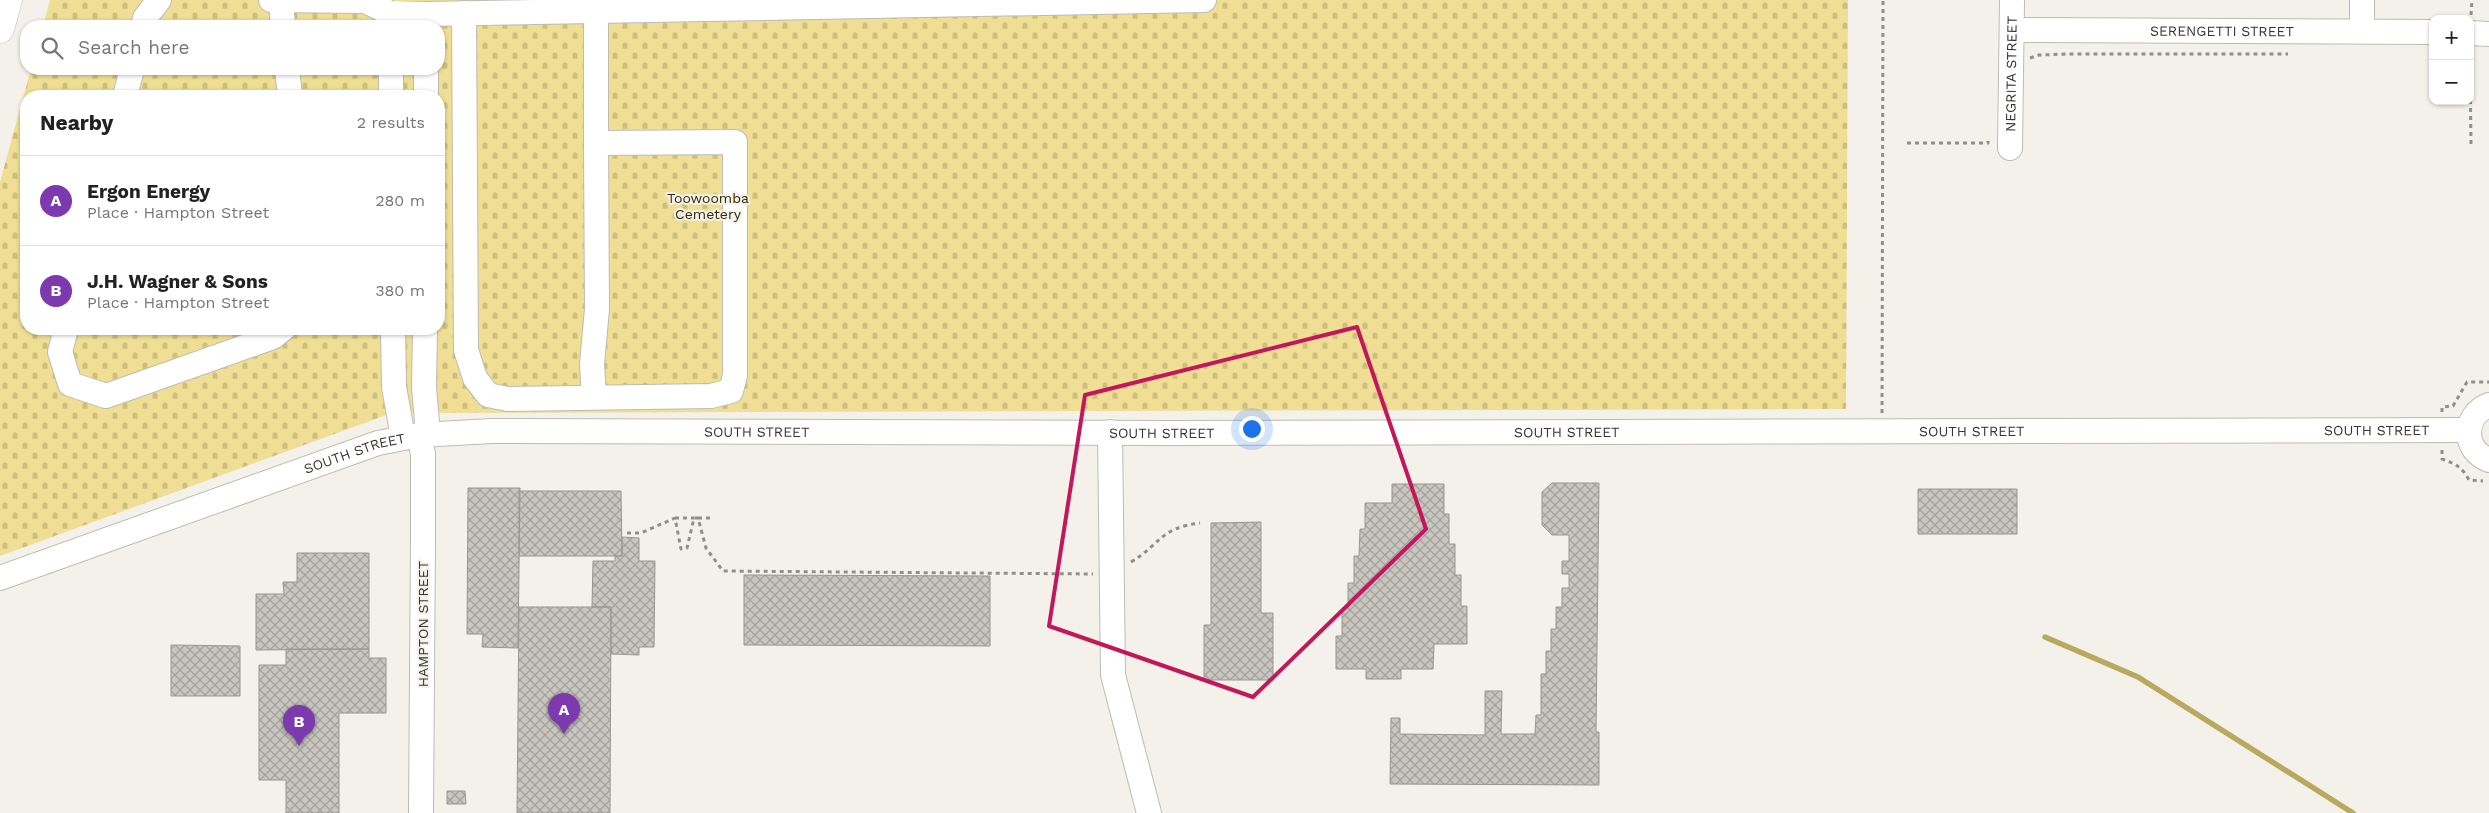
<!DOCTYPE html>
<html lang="en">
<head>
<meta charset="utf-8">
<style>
  :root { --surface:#fff; --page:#f2f2f2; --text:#222; --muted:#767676; --line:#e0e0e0; --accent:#7c3aae }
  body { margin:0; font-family:"Work Sans",sans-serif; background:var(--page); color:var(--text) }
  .controls { position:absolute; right:15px; top:15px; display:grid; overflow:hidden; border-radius:10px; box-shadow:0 1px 4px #0004 }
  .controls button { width:45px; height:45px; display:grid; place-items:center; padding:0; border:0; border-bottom:1px solid var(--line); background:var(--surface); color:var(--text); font:25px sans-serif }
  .you { position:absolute; left:1251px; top:428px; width:18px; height:18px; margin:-12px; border:4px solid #fff; border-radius:50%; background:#1a73e8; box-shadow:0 0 0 8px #1a73e833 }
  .badge { display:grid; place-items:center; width:32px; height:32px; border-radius:50%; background:var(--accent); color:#fff; font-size:16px; font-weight:700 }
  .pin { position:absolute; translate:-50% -41px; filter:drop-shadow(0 1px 2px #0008) }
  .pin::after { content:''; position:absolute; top:26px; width:18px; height:15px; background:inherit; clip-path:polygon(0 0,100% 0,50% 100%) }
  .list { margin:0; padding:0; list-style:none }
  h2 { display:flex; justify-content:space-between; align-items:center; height:65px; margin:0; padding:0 20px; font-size:21px }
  h2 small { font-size:16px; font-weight:400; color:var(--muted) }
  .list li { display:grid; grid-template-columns:32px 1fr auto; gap:15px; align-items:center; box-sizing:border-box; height:90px; padding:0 20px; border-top:1px solid var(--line) }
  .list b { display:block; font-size:19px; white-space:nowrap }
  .list p { margin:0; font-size:16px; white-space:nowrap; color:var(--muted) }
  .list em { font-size:16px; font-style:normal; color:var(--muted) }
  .icon { flex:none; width:28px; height:28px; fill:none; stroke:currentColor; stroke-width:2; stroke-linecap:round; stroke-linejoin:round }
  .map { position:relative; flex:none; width:2489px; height:813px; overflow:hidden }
  .search { position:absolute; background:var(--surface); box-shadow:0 1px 4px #0004; left:20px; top:20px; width:425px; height:55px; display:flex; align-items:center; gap:12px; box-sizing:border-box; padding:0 18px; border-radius:20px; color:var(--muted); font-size:19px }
  .panel { position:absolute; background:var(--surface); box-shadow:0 1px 4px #0004; left:20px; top:90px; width:425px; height:245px; border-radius:20px }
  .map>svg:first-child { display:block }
  .cemetery { fill:url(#cemetery-stones); fill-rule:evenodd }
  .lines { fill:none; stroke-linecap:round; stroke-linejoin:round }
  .stream { stroke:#b9a95f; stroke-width:5.5 }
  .building { fill:url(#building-cross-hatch); stroke:#98968f }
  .minor-casing { stroke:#bdbcb4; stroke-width:26 }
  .highway-casing { stroke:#bdbcb4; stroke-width:29 }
  .path { stroke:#908f89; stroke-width:3; stroke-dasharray:4 4; stroke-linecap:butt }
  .minor { stroke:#fff; stroke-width:24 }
  .highway { stroke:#fff; stroke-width:28 }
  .marked { fill:none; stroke:#c2185b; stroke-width:4; stroke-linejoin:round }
  .labels { text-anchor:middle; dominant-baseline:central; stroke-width:4; stroke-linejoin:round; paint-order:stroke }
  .street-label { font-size:14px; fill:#353532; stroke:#f3f1e9 }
  .park-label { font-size:14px; fill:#322b09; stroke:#f3f1e9 }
</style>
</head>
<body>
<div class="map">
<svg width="2489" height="813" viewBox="0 0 2489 813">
  <defs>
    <pattern id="cemetery-stones" width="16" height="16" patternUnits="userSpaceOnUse" patternTransform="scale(1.25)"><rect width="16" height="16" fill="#efde94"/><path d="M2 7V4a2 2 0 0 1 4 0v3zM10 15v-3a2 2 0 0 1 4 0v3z" fill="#cebf80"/></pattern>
    <pattern id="building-cross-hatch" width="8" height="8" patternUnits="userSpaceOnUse" patternTransform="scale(1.25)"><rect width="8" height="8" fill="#c8c6bf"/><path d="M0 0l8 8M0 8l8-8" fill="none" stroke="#a3a29c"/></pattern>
  </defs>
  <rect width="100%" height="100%" fill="#f3f1e9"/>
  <path class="cemetery" d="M50 0H1848L1846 409 392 413 0 556V182L31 69H439V26H43ZM26 96H439V329H26Z"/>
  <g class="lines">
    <path class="stream" d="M2045 637 2138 677 2353 813"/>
  </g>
  <path class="building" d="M1552 483H1599L1596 732H1599V785L1390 784 1391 718H1400V734L1485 735V691H1502L1501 734H1535L1536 715H1541V674H1546V651H1551V629H1556V607H1562V588H1569V574H1562V561H1569V535H1552L1542 525V492Z
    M1392 484H1444V514H1449V544H1455V575H1461V606H1467V644H1434L1433 669H1401V679H1366V669H1336V636H1342V609H1348V583H1354V556H1359L1360 529H1365V503H1392Z
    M468 488H520L518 648 482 647 483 634H467Z
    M1918 489H2017V534H1918Z
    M519 491H621L622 556H519Z
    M1261 522V613H1273V680H1204V625H1211V523Z
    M622 537 639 538V561H655L654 647H639V655L611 654V607H592L593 561H615V556H622Z
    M297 553H369V649L256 650V594H284L283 582H297Z
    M744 575 990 576V646L744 645Z
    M519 607H611L610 813H517Z
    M171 645 240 646V696H171Z
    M286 649H369V658H386V713H339V813H286V780H259V665H286Z
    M447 791H465L466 804H447Z"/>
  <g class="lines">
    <g class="minor-casing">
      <g id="minor">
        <path d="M271 0 365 1 390 13 425 14 1204 0"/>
        <path d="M2362 0V31"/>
        <path d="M281 2 283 26"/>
        <path d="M464 13 466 350 475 378 488 395 508 399 711 396 731 391 735 375V142L596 143 597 309 592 364 594 396"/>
        <path d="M143 26 145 18 159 0"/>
        <path id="s1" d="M2012 30 2433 32"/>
        <path d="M2470 33 2489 34"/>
        <path d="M287 69 290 96"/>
        <path d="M391 69V96"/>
        <path d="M426 69V96"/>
        <path d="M125 96 132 69"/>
        <path d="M596 143V9"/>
        <path id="s2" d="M2010 148 2012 0"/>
        <path d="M66 329 60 352 70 384 106 396 273 337 283 329"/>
        <path d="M393 329 394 387 403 437"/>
        <path d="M425 329 424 387 428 434"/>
        <path d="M2489 405C2463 415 2462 450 2489 460"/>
        <path d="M1110 432 1113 675 1149 813"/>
        <path d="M419 435 423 454V539L421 813"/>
        <path id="s3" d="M0 578 378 443 419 435 492 431 1170 433 2468 430"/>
      </g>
    </g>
    <g class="highway-casing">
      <path id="highway" d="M0 29 8 0"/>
    </g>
    <path class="path" d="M2471 15 2472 0
      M2030 58 2039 55 2068 54H2288
      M2470 60 2471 146
      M1907 143H1988V141
      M2442 412V407L2453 406 2467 382H2489
      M1882 413 1883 0
      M2442 450V459C2456 464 2462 467 2469 480L2483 481
      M675 518H694
      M698 518H713
      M627 533H641L675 518 681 549 687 548 694 518H698L706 548 723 571 1093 574
      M1131 562C1160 545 1159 528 1200 523"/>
    <use href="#minor" class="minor"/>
    <use href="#highway" class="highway"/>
  </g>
  <path class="marked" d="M1357 327 1426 529 1253 697 1049 626 1085 395Z"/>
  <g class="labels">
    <g class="street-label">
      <text stroke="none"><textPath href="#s1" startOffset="210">SERENGETTI STREET</textPath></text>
      <text stroke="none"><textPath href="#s2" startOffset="74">NEGRITA STREET</textPath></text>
      <text stroke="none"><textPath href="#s3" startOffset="2401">SOUTH STREET</textPath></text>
      <text stroke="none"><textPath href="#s3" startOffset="781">SOUTH STREET</textPath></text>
      <text stroke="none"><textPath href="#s3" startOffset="1996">SOUTH STREET</textPath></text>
      <text stroke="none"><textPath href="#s3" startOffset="1591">SOUTH STREET</textPath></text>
      <text stroke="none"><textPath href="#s3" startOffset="1186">SOUTH STREET</textPath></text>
      <text stroke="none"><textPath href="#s3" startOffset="376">SOUTH STREET</textPath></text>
      <text transform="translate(423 624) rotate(-90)">HAMPTON STREET</text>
    </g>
    <g class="park-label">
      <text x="708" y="198">Toowoomba<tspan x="708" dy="16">Cemetery</tspan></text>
    </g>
  </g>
</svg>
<div class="controls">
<button>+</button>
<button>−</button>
</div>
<div class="you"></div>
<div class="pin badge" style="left:564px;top:734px">A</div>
<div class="pin badge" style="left:299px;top:746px">B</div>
<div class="search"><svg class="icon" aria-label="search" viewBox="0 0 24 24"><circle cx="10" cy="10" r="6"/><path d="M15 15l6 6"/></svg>Search here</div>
<section class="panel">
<h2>Nearby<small>2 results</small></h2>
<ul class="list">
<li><span class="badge">A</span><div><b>Ergon Energy</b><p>Place · Hampton Street</p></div><em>280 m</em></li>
<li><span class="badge">B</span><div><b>J.H. Wagner &amp; Sons</b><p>Place · Hampton Street</p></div><em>380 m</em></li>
</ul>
</section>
</div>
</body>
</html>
